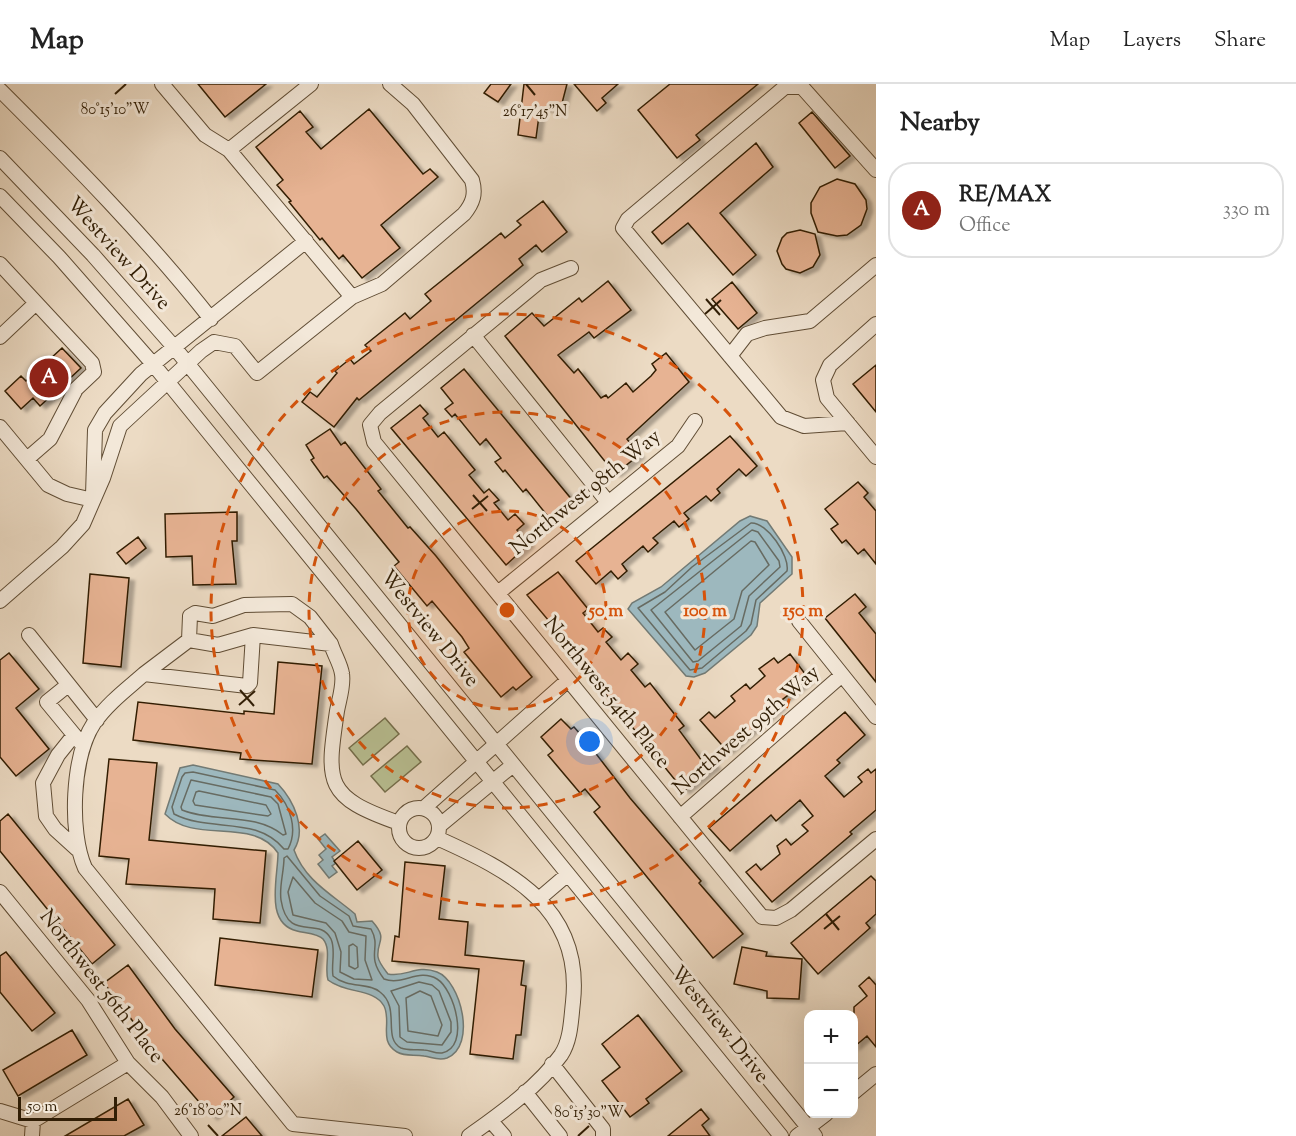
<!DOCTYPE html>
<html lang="en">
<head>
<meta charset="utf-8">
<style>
  :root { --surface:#fff; --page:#f2f2f2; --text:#222; --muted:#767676; --line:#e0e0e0; --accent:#8f2418 }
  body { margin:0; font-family:"Sorts Mill Goudy",serif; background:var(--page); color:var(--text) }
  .controls { position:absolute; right:18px; bottom:18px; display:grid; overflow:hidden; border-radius:12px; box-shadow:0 6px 24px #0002 }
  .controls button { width:54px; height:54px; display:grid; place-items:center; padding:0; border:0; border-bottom:2px solid var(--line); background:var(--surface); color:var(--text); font:30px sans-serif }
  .scale { position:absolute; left:18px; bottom:15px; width:99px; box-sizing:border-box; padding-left:6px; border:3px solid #311e05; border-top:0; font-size:16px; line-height:21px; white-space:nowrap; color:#311e05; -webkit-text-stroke:4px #f3e8d9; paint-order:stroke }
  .you { position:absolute; left:590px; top:658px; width:21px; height:21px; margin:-15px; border:4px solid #fff; border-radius:50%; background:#1a73e8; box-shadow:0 0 0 9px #1a73e833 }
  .badge { display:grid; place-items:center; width:39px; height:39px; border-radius:50%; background:var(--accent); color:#fff; font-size:20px; font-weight:700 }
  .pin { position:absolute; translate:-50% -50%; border:3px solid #fff; box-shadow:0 2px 6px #0006 }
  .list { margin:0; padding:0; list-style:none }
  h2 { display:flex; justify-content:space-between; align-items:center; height:78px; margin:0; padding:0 24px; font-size:26px }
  h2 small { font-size:20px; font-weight:400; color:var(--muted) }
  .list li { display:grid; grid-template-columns:39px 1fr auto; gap:18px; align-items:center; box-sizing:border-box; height:96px; margin:0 12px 12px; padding:0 12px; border:2px solid var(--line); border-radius:24px }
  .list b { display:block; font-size:22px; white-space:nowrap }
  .list p { margin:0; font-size:20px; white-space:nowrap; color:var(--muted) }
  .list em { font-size:20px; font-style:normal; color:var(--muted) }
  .map { position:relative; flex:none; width:876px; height:1052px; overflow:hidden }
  header { display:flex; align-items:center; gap:36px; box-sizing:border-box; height:84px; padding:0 30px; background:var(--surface); border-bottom:2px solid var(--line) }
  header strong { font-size:28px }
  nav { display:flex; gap:33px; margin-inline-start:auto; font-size:21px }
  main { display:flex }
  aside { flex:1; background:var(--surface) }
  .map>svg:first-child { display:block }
  .green { fill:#b9c093; stroke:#756f4c; stroke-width:1.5 }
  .water { fill:#9db8be; stroke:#727a74; stroke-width:1.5 }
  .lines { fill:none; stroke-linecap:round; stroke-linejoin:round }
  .shore { stroke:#676b62; stroke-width:1.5 }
  .building { fill:#e7b393; stroke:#311e05; stroke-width:1.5; filter:url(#shadow) }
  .minor-casing { stroke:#604d35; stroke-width:16 }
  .minor { stroke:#f3e8d9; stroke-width:14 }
  .ticks { fill:none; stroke:#311e05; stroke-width:2 }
  .ring { fill:none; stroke:#d6530b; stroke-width:3; stroke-dasharray:10 8 }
  .labels { text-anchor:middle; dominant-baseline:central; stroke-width:6; stroke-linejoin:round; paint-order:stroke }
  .street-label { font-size:21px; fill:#311e05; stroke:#f3e8d9 }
  .ticks-label { font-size:15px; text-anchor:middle; fill:#311e05; stroke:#f3e8d9; stroke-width:6; stroke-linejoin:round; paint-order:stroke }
  .centre { fill:#d6530b; stroke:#f3e8d9; stroke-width:3 }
  .ring-label { font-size:18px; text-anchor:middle; font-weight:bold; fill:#d6530b; stroke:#f3e8d9; stroke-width:6; stroke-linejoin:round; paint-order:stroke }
</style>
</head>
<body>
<header>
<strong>Map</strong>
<nav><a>Map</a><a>Layers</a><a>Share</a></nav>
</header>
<main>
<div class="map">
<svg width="876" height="1052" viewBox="0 0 876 1052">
  <defs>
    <filter id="shadow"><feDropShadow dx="5.5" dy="3" stdDeviation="1.5" flood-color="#0004"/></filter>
  </defs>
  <rect width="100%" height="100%" fill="#ecdbc4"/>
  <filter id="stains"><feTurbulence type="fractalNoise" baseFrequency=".00333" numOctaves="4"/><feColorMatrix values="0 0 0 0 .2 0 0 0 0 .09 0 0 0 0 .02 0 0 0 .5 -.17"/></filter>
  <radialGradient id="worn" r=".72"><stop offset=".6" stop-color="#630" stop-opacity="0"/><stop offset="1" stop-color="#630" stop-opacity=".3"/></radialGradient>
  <path class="green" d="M385 634 399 650 363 681 349 664Z
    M407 662 421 678 385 708 371 692Z"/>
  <path class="water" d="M750 432 767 437 792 473V490L760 519 757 542 751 551 705 589 694 593 686 592 628 525 632 519 661 503 740 437Z
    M193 681 278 700C294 717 307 745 294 766 305 797 333 811 355 830L357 838 372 837C389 856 376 857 378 873 379 879 385 886 388 890 406 894 416 880 437 888 461 897 477 962 447 974 438 977 432 973 424 972 414 970 406 973 397 968 378 957 392 938 384 922 374 904 346 910 328 896 324 883 332 866 323 855 318 849 304 849 297 847 264 839 278 794 278 769 253 732 195 761 165 730L180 684Z
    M325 750 340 767 332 773 336 779 332 782 337 788 329 794 318 780 323 776 319 771 326 765 318 755Z"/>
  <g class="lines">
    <path class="shore" d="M751 439C767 438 790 472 787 487L756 516 751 540 746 547 702 584 690 586 638 524 665 508 692 483Z
      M752 446 758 448 779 477 780 483 749 512 741 542 698 577 693 578 651 526Z
      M751 457 755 458 769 481 742 507 734 535 695 566 665 528Z
      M193 688 275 706C291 722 298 746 288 765H284C256 731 211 749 174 730L172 723 182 693 185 689Z
      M191 696 271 713 278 720 286 750 283 751C254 728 215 739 182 726L181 723Z
      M199 707 266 721 271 730 268 732 195 721 193 717 196 708Z
      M287 772 320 812 349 832 353 842 371 845C382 865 365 870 384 895 403 902 418 884 437 895 454 905 471 963 442 969 435 970 430 966 424 966 416 965 409 967 401 964 382 954 401 924 380 908 368 898 348 905 333 892 331 880 336 866 331 855 319 831 288 860 281 816 279 802 284 788 284 774Z
      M293 793 315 819 342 837 349 848 366 852 365 876 372 896 354 895 340 888 341 868 335 849 326 839 293 831 288 808Z
      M353 860 357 863 358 883 355 885 349 882V862Z
      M419 898 432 901 439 907 451 938V948L442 961 407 958 400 953 399 922 391 907Z
      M420 907 431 912 442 941 438 952 408 947 406 914Z"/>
  </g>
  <path class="building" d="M198 0H266L225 33Z
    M491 0H511L498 18 484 9Z
    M524 0H567L560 27 540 24 536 54 518 51Z
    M574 0H618L602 14 606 19 597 27Z
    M670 0H758L696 51 700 56 677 74 638 26Z
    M369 25 423 90 430 85 438 93 381 141 400 164 362 194 343 171 339 175 322 154 320 156 289 118 291 117 277 101 283 96 256 63 300 27 313 43 306 48 321 65Z
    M812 28 850 72 835 84 799 39Z
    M756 59 773 83 720 129 756 171 733 191 688 139 662 160 652 148Z
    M837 95 855 100 866 116 867 125 861 141 847 151 837 152 818 148 811 129V119L820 103Z
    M543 117 567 148 542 168 536 161 519 175 523 181 359 316 357 314 334 343 302 318 310 308 317 313 337 289 335 287 350 275 354 280 371 267 365 261 405 229 410 235 431 217 425 210 501 149 505 154 521 141 517 137Z
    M800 146 815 150 820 171 813 183 800 189 786 185 782 180 777 167 782 154 787 149Z
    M608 197 631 226 594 254 589 248 558 271 574 289 578 285 601 314 606 311 608 314 626 299 633 308 651 292 656 286 652 280 666 269 689 298 627 355 639 371 615 390 505 252 532 229 544 242 579 214 582 218Z
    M732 198 757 229 738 245 712 215Z
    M62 264 81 284 40 322 33 314 21 325 5 307 21 292 26 297Z
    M876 281V328L853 300Z
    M464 285 573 417 550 435 526 405 523 408 505 386 503 388 495 378 501 374 486 355 480 361 455 330 452 333 445 325 453 319 441 304Z
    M420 321 428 330 423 334 438 353 444 348 475 386 469 391 484 409 489 405 499 416 494 419 508 436 515 430 524 440 517 446 529 460 506 481 391 344Z
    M330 345 341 361 345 358 381 405 378 407 408 444 410 443 436 472 532 593 516 606 513 603 501 613 464 568 469 564 462 553 432 517 427 522 394 482 399 478 356 425 327 392 324 394 311 376 314 374 306 361Z
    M730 352 757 382 746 392 739 385 717 405 720 409 711 417 706 412 684 429 689 435 679 443 674 437 653 454 658 459 648 468 643 462 622 480 627 487 618 495 611 487 596 500 576 477Z
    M858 398 868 409 864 413 876 427V480L864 465 858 470 846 456 842 459 831 445 838 440 825 425Z
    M237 428V457H232L236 500 193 501 192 472 166 473 165 430Z
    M138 453 146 464 126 480 117 469Z
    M558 488 588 525 583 529 598 548 603 544 612 553 606 558 621 576 628 569 638 580 631 586 645 603 650 599 668 622 684 642 679 646 702 677 707 673 715 682 684 707 595 597 598 595 527 511Z
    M90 490 129 494 121 583 83 579Z
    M855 510 866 523 859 529 876 550V598L825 534Z
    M9 569 39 605 16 624 49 665 16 692 0 673V576Z
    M790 570 809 595 778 619 780 622 727 667 700 636 709 628 715 634 735 617 731 612 746 600 750 605 765 592 759 585 774 574 778 579Z
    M278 578 322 582 312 680 240 675 241 669 133 656 138 618 244 630V627L274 630Z
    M845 628 865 651 837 676 840 679 825 692 844 713 862 698 858 693 868 685 871 689 876 685V726L850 748 852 750 772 818 746 788 756 780 761 786 780 770 777 762 786 755 791 761 808 747 802 741 813 732 800 716 776 737 771 731 730 767 709 744Z
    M561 635 571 645 574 643 587 658 630 714 701 797 699 799 743 850 713 874 594 728 600 723 585 705 580 709 548 671 553 667 541 653Z
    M109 675 157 679 149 756 266 767 260 839 213 835 215 805 126 800 129 775 99 772Z
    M8 730 115 861 92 880 0 767V737Z
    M358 757 382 786 357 806 334 777Z
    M405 778 445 782 439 835 468 838 465 871 524 877 521 901 526 902 521 951H516L513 975 470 970 479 885 392 877 395 852 399 853Z
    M871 792 876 797V830L866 839 870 844 818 890 791 859Z
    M220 854 318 866 312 913 215 901Z
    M742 863 767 868 766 872 802 875 799 915 767 914V907L734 900Z
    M6 868 55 929 32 947 0 908V872Z
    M128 881 175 945 234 1013 212 1033 156 968 104 899Z
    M869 893 876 901V963L867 952 854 963V923L867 912 859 902Z
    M638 931 682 987 646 1015 649 1019 630 1033 602 997 620 983 602 960Z
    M72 946 87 971 18 1012 3 986Z
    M128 1015 144 1041 124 1052H65Z
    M701 1025 709 1035 702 1041 710 1052H668Z
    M246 1033 262 1052H222Z"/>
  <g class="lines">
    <g class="minor-casing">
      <path id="minor" d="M162 0 205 51 229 66 352 213
        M0 6C73 79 147 154 211 235
        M229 66 311 0
        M0 74 93 171 174 263 815 1052
        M0 112 59 173 153 280 781 1052
        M0 180 92 279 94 288 76 305 50 355 27 375
        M571 184 541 196 380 329 370 341 374 358 762 833 776 834 791 826 876 755
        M876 240 830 281 823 296 827 314 876 373
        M473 251 607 417
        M0 253 36 219
        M730 272 747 250 765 244 810 237 876 181
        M848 339 804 342 781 333 623 144 628 135 785 3H802L876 86
        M0 343 48 401 67 410 93 416
        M93 411 95 346 105 329 141 290 306 157
        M498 509 678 362 695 337
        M0 517 62 463 83 440 103 394 120 342 201 267 214 258 235 262 257 289 352 213 382 200 464 130C473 119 476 110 472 96L413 20 390 0
        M799 537 876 633
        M29 551 97 636
        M253 551 218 561 189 556 190 532 195 529 213 532 244 521 292 520 310 533 331 560
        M144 590 189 556
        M68 601 47 618 80 658
        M74 651 58 671 43 699 46 732 55 745 77 765
        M399 744a20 20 0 1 1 40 0a20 20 0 1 1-40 0Z
        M424 724 567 597
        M680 733 842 591
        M399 739C325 713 326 700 337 627 339 616 344 601 342 590 341 581 334 570 331 560L253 551 250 599 247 602 144 590C127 605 108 619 94 639 72 672 69 748 85 784L293 1040 405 1052
        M439 742 513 681
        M437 754C511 787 583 824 573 918 571 935 571 956 561 971 538 1003 501 1029 469 1052
        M0 808 88 916 128 979 162 1013 191 1052
        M540 814 568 790
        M552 980 603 1045V1052
        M525 1008 560 1052
        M854 1008 876 990
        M0 1027 33 1037 32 1052
        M33 1037 128 979
        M491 1037 504 1052
        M797 1052 826 1030"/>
    </g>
    <use href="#minor" class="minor"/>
  </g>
  <path class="ticks" d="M526 0 535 11M115 10 126 0M706 215 720 231M705 230 721 216M473 411 487 427M472 425 488 412M240 606 254 622M239 621 255 607M826 830 839 846M824 845 840 832M208 1041 218 1052M578 1052 589 1042"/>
  <circle cx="507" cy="526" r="99" fill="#d6530b" fill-opacity=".12"/>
  <g class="ring">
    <circle cx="507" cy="526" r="99"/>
    <circle cx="507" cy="526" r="198"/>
    <circle cx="507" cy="526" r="296"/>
  </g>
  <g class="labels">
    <g class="street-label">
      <text transform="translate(118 170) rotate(48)">Westview Drive</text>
      <text transform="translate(586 409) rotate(-39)">Northwest 98th Way</text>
      <text transform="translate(429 545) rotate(51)">Westview Drive</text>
      <text transform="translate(606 609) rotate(51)">Northwest 54th Place</text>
      <text transform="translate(747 647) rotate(-41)">Northwest 99th Way</text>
      <text transform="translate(101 903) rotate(52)">Northwest 56th Place</text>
      <text transform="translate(719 941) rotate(51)">Westview Drive</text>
    </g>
  </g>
  <g class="ticks-label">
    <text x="115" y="30">80°15'10"W</text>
    <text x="535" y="32">26°17'45"N</text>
    <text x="208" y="1031">26°18'00"N</text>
    <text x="589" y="1033">80°15'30"W</text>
  </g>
  <circle cx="507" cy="526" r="9" class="centre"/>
  <g class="ring-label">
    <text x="606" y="532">50 m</text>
    <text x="705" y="532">100 m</text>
    <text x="803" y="532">150 m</text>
  </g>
  <rect width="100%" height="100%" filter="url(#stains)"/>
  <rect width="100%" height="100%" fill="url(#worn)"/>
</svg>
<div class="controls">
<button>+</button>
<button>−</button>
</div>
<div class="scale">50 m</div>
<div class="you"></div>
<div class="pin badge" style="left:49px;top:294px">A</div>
</div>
<aside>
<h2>Nearby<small></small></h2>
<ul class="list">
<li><span class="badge">A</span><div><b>RE/MAX</b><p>Office</p></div><em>330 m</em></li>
</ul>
</aside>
</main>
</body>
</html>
